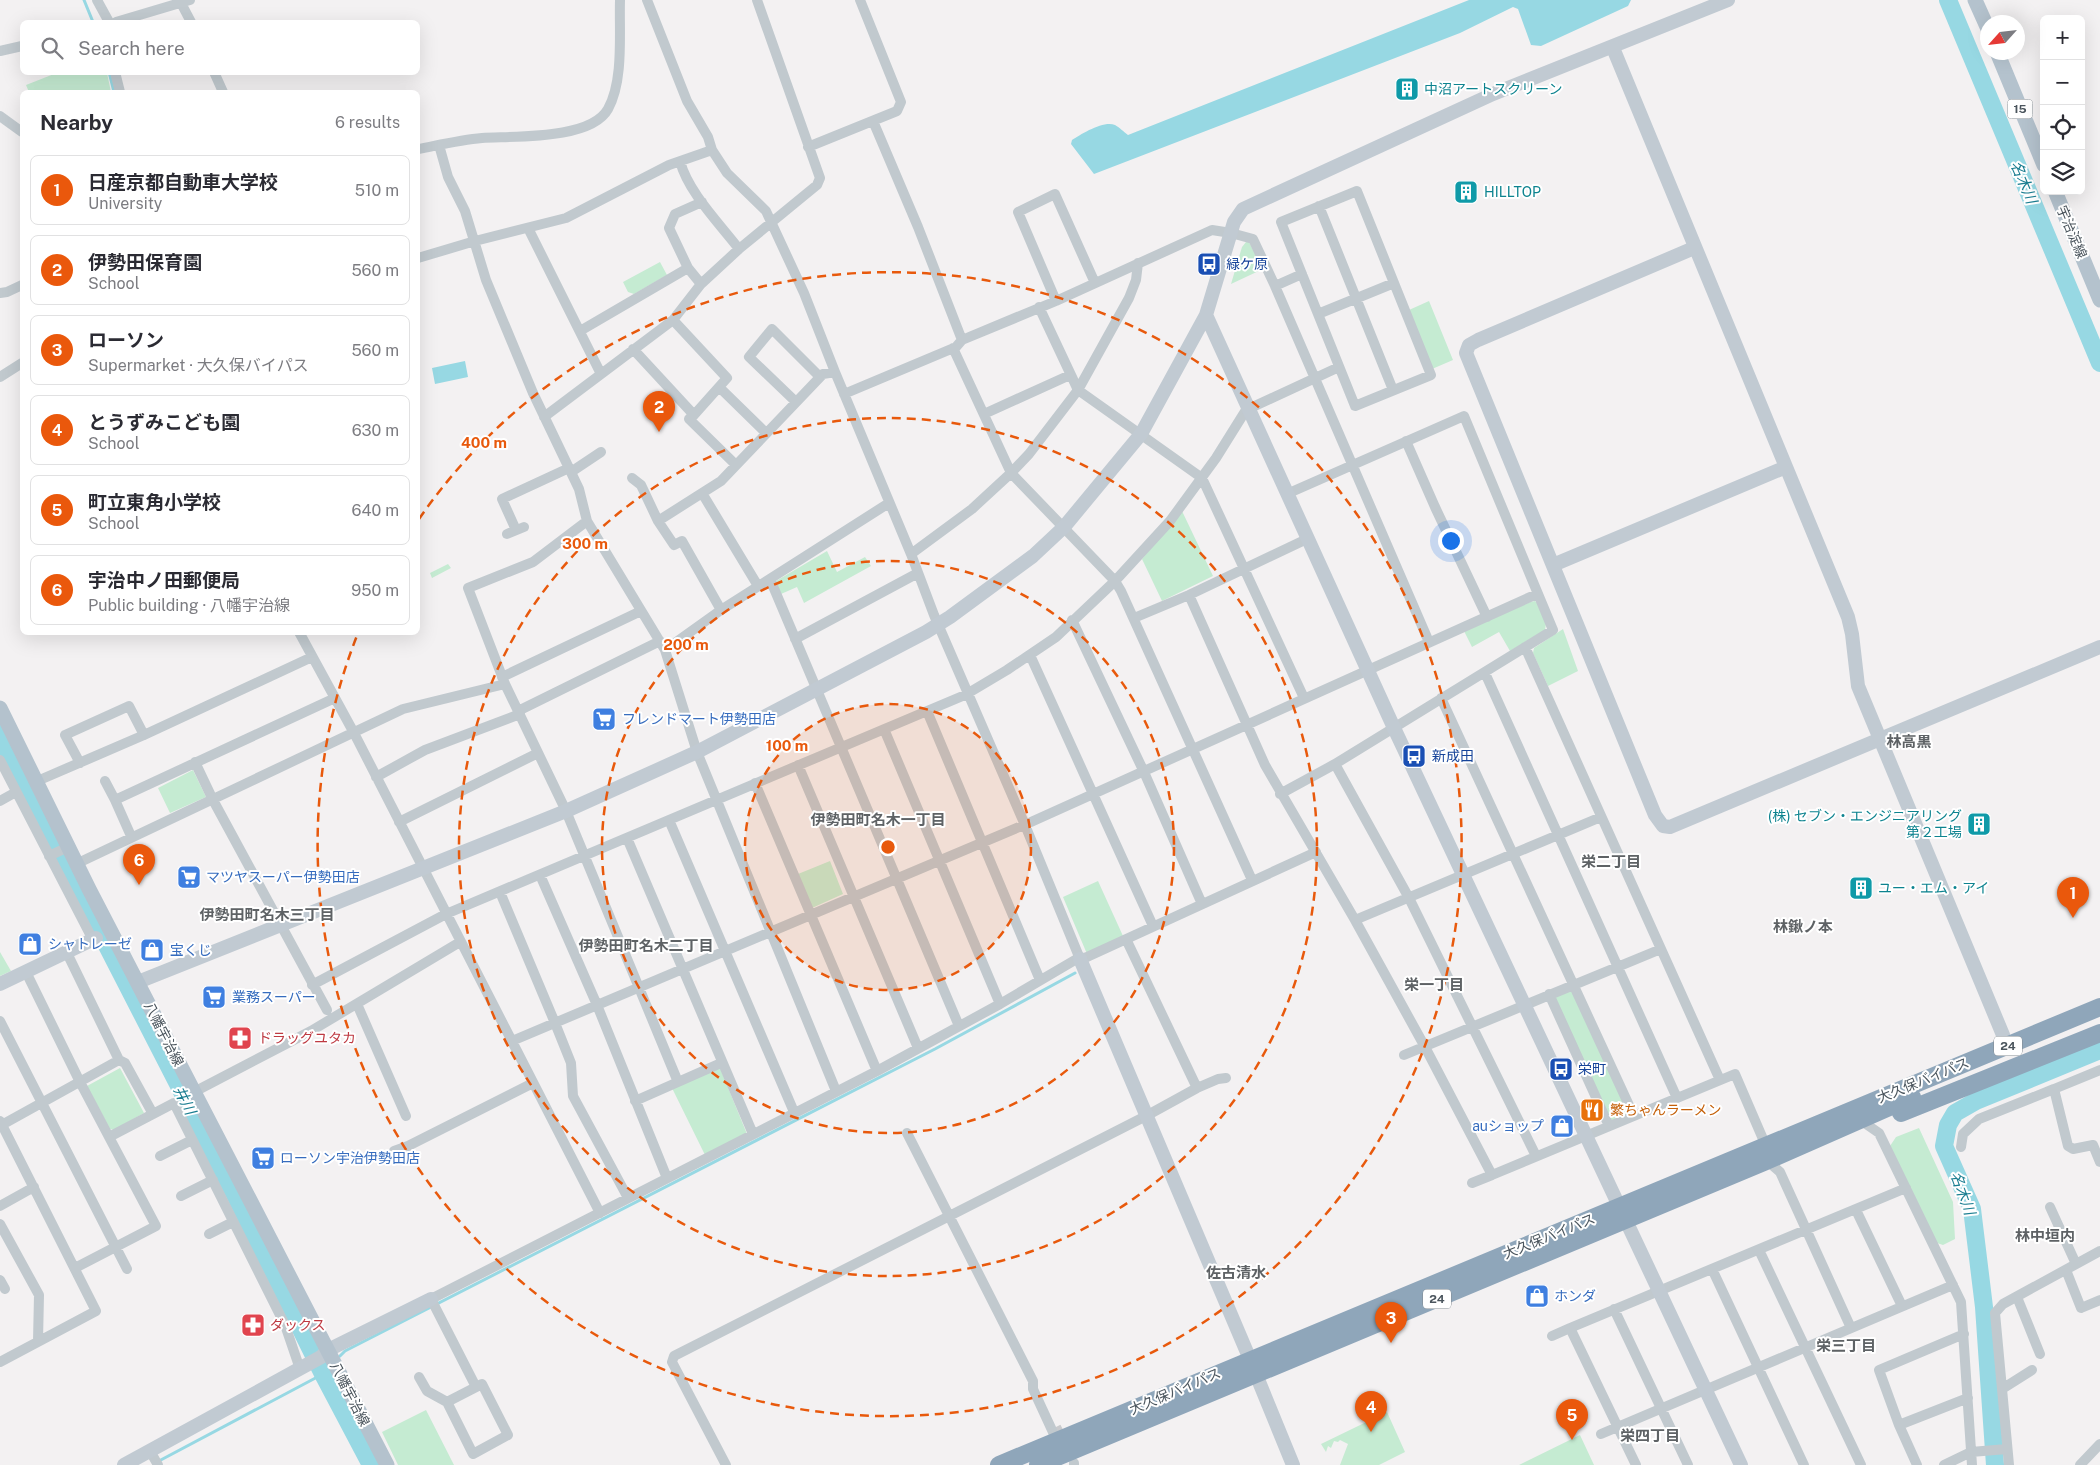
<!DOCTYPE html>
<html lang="en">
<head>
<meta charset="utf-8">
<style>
  :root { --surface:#fff; --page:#f2f2f3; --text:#2b2b33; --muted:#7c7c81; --line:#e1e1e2; --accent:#ea580c }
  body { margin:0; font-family:"Public Sans","Noto Sans JP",sans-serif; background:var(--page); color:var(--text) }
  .controls { position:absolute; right:15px; top:15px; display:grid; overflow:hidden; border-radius:8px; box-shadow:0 5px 20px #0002 }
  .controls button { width:45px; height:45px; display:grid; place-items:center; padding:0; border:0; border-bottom:1px solid var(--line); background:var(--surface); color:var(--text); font:25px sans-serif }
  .compass { position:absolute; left:1980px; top:15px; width:45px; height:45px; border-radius:50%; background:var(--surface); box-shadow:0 5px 20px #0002; rotate:243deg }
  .you { position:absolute; left:1450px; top:540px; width:18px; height:18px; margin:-12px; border:4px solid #fff; border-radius:50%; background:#1a73e8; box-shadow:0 0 0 8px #1a73e833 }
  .badge { display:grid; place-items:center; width:32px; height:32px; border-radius:50%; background:var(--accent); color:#fff; font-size:16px; font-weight:700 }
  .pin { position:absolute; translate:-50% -41px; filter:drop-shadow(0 1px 2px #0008) }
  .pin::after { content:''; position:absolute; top:26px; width:18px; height:15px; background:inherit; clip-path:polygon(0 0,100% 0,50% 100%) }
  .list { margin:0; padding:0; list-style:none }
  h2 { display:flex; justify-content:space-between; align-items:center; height:65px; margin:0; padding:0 20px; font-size:21px }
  h2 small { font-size:16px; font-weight:400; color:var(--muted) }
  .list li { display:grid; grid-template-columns:32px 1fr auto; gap:15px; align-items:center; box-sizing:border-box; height:70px; margin:0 10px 10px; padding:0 10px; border:1px solid var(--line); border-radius:8px }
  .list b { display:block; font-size:19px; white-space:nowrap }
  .list p { margin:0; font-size:16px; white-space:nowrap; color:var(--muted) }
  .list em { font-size:16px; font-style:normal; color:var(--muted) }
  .icon { flex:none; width:28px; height:28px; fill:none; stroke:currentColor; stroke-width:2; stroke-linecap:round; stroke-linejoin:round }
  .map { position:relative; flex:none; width:2100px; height:1465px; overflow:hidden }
  .search { position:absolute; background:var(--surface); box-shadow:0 5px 20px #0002; left:20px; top:20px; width:400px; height:55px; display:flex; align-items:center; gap:12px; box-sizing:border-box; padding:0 18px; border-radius:8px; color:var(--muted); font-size:19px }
  .panel { position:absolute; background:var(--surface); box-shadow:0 5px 20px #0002; left:20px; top:90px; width:400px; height:545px; border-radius:8px }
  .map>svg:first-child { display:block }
  .green { fill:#c5ebd2 }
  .water { fill:#97d8e3 }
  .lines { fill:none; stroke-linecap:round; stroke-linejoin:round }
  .stream { stroke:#97d8e3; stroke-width:3 }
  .river { stroke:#97d8e3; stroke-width:18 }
  .street-tunnel { stroke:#c9cacd; stroke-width:10; stroke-dasharray:10 5; stroke-linecap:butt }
  .street { stroke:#c1c9ce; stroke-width:10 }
  .secondary { stroke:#c1cad2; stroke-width:14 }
  .primary { stroke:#b4c2cd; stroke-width:15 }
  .highway { stroke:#8fa6ba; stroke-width:18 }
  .ring { fill:none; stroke:#e8590c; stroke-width:2.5; stroke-dasharray:9 6 }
  .labels { text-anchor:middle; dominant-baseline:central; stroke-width:4; stroke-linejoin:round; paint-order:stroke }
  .shield { fill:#fff; stroke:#81888e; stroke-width:1 }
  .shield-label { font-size:12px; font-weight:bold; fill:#4b555d }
  .culture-label { font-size:14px; fill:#0d838f; stroke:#fff; text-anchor:start }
  .street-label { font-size:14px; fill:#4b555d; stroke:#fff }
  .transit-label { font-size:14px; fill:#164399; stroke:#fff; text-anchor:start }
  .shop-label { font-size:14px; fill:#366cbe; stroke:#fff; text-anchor:start }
  .health-label { font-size:14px; fill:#be3a42; stroke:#fff; text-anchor:start }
  .food-label { font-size:14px; fill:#c56008; stroke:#fff; text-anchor:start }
  .water-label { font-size:15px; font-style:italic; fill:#1b7e91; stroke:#fff }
  .neighbourhood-label { font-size:15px; font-weight:bold; fill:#5e6265; stroke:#fff }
  .centre { fill:#e8590c; stroke:#fff; stroke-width:2.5 }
  .ring-label { font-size:15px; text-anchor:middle; font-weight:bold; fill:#e8590c; stroke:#fff; stroke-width:4; stroke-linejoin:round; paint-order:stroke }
</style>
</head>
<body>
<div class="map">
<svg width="2100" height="1465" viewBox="0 0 2100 1465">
  <rect width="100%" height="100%" fill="#f3f1f2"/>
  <path class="green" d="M59 72 107 73 111 92H29L26 85Z
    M1246 242H1249L1263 269 1231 284 1242 247Z
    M660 262 667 275 634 294 628 292 623 282Z
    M1429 301 1453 360 1432 369 1409 310Z
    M1182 511 1213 576 1162 601 1142 559Z
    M827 551 837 572 865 557 871 566 804 603 797 587 781 594 776 581Z
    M448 564 451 568 432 578 430 573Z
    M1535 601 1537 603 1546 624 1545 630 1510 651 1499 632 1472 647 1464 631 1530 602Z
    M1563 629 1578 671 1548 686 1533 653 1534 648Z
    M193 770 206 797 170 813 158 788Z
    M830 861 843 894 812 908 798 874Z
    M1098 881 1123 936 1087 954 1063 897Z
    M0 952 11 971 0 976Z
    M1568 990 1574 991 1629 1110 1627 1114 1610 1121 1553 997Z
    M120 1068 144 1113 114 1130 110 1129 87 1086Z
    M720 1068 747 1134 705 1155 672 1088Z
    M1919 1128 1953 1202 1955 1239 1943 1245 1937 1243 1890 1146 1896 1137Z
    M426 1410 454 1465H398L382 1432Z
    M1387 1412 1405 1452 1379 1465H1340L1348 1444 1340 1440 1338 1442 1334 1441 1331 1448 1328 1446 1326 1452 1321 1444Z
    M1580 1435 1594 1465H1519Z"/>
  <path class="water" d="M1469 0H1631L1628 6 1541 46 1531 45 1518 9 1513 7 1460 33 1094 174 1071 144 1072 140C1081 134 1104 120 1115 125 1119 127 1124 132 1128 135Z
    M465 361 468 377 435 384 432 368Z"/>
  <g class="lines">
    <path class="stream" d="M84 0 93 22
      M109 72 114 92
      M340 1356 345 1351 935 1049 1075 973
      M157 1462 323 1374 328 1369"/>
    <path class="river" d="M1948 0 2100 363
      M0 734 22 780 235 1195 323 1374 371 1465
      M1995 1465 1984 1307 1972 1209 1944 1146 1948 1125 1955 1113 1976 1101 2100 1050"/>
    <path class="street-tunnel" d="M1056 1427 1064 1442"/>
    <path class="street" d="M97 0 109 22
      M647 0 687 101 708 137 712 150 727 173 766 211 804 293 835 372 911 554 934 615 1025 825 1080 959
      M181 3 191 22
      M116 22 190 0
      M0 51 22 46
      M115 72 120 92
      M214 72 223 92
      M0 116 22 132
      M873 121 918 227 962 340
      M439 145 448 177 465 211 486 280 533 393 579 489 587 521 665 650 697 752 836 1091
      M808 147 897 111 901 102 860 0
      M418 149C439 145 460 140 482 138 513 136 591 140 608 109 624 80 619 33 620 0
      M680 161C688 192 719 223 739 249
      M1357 191 1431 375 1355 406 1281 222Z
      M1319 206 1393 390
      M528 228 601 374
      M418 258 475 241 566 218 669 165 712 150
      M701 284 688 268 669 228 675 214 702 202
      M1275 286 1302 274
      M0 293 7 292 22 285
      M1056 301 1018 212 1055 194 1095 283
      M1039 307 1078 390 1202 478 1304 698
      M1318 314 1394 283
      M580 331 688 268
      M953 348 1011 473 1115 581 1121 591 1252 880
      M633 349 694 415 727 378 673 320
      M0 377 22 363
      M719 387 766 433
      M844 394 956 347 962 340 1056 301 1212 230 1231 233 1253 239 1275 286 1429 642
      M796 402 749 357 772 329 820 377
      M984 414 1070 375
      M694 415 689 419 736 465
      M544 417 673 320 701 284 739 249 817 185 820 178 757 0
      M1406 441 1435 507 1487 617
      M571 472 601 452
      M632 478 641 485 658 521 674 545 682 541 721 610
      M702 493 758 586
      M587 521 533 562 468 588 505 684 566 811 678 1082
      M658 521 721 481 823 374 835 372
      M516 530 502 499 569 468
      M507 534 524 527
      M911 554 972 509 1011 473 1029 454 1078 390 1129 298 1136 280 1138 263
      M770 579 959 1026
      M1189 595 1265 765 1355 920 1425 1047 1492 1175 1735 1074 1766 1146
      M1134 618 1189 595 1309 538
      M1072 620 1144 772 1202 904
      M299 632 354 733 600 1213
      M795 639 918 573
      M1525 647 1720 1080
      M665 650 721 610 889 503
      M1030 655 1153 926
      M1485 673 1677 1098
      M502 677 641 611
      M1441 698 1634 1116
      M518 711 660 641
      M927 711 1040 980
      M884 729 1000 1004
      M0 760 93 940
      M195 762 213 800 327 1010
      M80 763 65 735 129 706 144 735
      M1335 764 1409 898 1536 1156
      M798 765 918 1048
      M376 777 425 750 520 714
      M105 781 115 800
      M35 782 144 735 312 657
      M755 783 877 1071
      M1280 794 1335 764 1553 630 1464 416 1289 493
      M0 801 16 792
      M669 820 794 1112
      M399 822 538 753
      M131 836 115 800 335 698
      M627 838 753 1134
      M49 856 68 847
      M76 864 403 709 505 684
      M540 875 597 1005 667 1178
      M500 892 555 1023 571 1063 573 1096 628 1198
      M1355 920 1601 817
      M26 972 80 1082 156 1226 75 1268
      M312 985 446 914 965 695 1007 670 1056 637 1115 581 1170 521 1216 458 1246 410 1339 367
      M1549 994 1609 1126
      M357 1004 406 1116
      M0 1021 127 1269
      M512 1041 1031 822 1537 594
      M1404 1055 1661 949
      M119 1060 125 1063 153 1114
      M2100 1070 2054 1089 2068 1146 2073 1149 2093 1145 2100 1162
      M1197 1088 1218 1079 1226 1078
      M194 1092 311 1031 460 942
      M635 1101 721 1063
      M0 1121 96 1311 0 1362
      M1866 1124 1879 1133 1961 1302 1972 1465
      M0 1126 119 1060 67 953
      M907 1133 1033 1381V1389L1057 1441
      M109 1137 174 1103 285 1325 300 1369
      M1961 1147 1963 1134 1979 1119 2054 1089
      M394 1151 408 1146 533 1083
      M160 1156 192 1140
      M1764 1162 1772 1165 1780 1172 1851 1328
      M1472 1183 1492 1175
      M181 1196 213 1180
      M0 1206 34 1187
      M2050 1207 2076 1264
      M1856 1210 1902 1306
      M0 1224 39 1295 38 1341
      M209 1234 233 1222
      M1759 1250 1861 1465
      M1712 1269 1804 1465
      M2066 1270 2081 1308 2100 1300
      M0 1280 5 1289
      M2017 1297 2040 1354
      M1614 1309 1688 1465
      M1552 1336 1570 1328
      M419 1377 427 1391 447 1402 473 1454 508 1435 482 1384 447 1402
      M476 1387 431 1299 877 1071 1000 1004 1075 960 1087 957 1316 852
      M2002 1389 2032 1370
      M1899 1425 1968 1398
      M1601 1434 1953 1285
      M150 1451 158 1465
      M1074 1463V1465
      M726 1465 672 1362 674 1356 1146 1116 1197 1088 1126 939
      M1636 1465 1570 1328 1906 1188
      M1917 1465 1899 1425 1879 1370 1964 1334
      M1944 1465 1971 1452 2007 1449
      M2009 1465 1995 1313 2003 1304 2100 1251
      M2080 1465 2100 1444"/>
    <path class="secondary" d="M1613 48 1848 617 1852 634 1858 686 2003 1035
      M1694 248 1478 340 1469 345 1466 353 1655 815 1663 826 1670 827 2100 647
      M1206 315 1394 728 1741 1465
      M1553 565 1786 467
      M1080 959 1246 1350 1293 1465
      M138 982 566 811 697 752 926 632 950 617 1033 556 1064 527 1141 434 1206 315 1234 222 1243 209 1493 94 1728 0
      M0 984 96 938
      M124 1465 321 1357 328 1350 431 1299"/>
    <path class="primary" d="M1975 0 1988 29
      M1997 52 2044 165
      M2055 191 2100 300
      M0 708 89 889 387 1465"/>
    <path class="highway" d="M1901 1113 2100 1033
      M999 1465 2100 1007
      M1038 1465 1764 1162 1912 1097"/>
  </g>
  <circle cx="888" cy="847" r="143" fill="#e8590c" fill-opacity=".12"/>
  <g class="ring">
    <circle cx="888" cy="847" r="143"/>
    <circle cx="888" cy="847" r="286"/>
    <circle cx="888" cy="847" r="429"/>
    <path d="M419 519A572 572 0 1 1 358 633"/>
  </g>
  <defs>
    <g id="building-square" transform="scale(1.25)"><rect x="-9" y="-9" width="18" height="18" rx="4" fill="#0f9aa8" stroke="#fff"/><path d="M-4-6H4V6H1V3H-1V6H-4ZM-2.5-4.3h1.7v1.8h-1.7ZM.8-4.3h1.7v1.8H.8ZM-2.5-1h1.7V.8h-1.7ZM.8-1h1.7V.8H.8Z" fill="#fff"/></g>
    <g id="bus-square" transform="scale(1.25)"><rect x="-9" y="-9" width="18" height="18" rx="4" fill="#1a4fb4" stroke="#fff"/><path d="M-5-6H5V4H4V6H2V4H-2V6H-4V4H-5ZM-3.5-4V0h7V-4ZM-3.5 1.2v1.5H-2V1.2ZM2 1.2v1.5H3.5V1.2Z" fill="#fff"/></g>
    <g id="supermarket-square" transform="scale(1.25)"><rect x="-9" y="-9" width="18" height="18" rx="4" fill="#3f7fe0" stroke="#fff"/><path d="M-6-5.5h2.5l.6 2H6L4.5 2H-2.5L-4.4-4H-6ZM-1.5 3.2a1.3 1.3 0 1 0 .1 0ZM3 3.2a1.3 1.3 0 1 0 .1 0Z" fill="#fff"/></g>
    <g id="shop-square" transform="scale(1.25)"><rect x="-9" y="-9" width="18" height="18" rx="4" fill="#3f7fe0" stroke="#fff"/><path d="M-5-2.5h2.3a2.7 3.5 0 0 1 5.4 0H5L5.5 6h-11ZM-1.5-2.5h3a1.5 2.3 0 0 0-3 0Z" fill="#fff"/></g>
    <g id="pharmacy-square" transform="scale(1.25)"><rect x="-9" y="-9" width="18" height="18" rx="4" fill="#e0444e" stroke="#fff"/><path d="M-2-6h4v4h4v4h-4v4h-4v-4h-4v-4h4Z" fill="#fff"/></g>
    <g id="restaurant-square" transform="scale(1.25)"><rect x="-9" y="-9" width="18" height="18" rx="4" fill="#e8710a" stroke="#fff"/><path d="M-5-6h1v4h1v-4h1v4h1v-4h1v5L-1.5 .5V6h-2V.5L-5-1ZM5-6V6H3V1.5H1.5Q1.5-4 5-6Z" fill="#fff"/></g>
  </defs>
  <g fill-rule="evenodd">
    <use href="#building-square" x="1407" y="89"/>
    <use href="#building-square" x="1466" y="192"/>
    <use href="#bus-square" x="1209" y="264"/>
    <use href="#supermarket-square" x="604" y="719"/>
    <use href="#bus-square" x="1414" y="756"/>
    <use href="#building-square" x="1979" y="824"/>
    <use href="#supermarket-square" x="189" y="877"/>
    <use href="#building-square" x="1861" y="888"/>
    <use href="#shop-square" x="30" y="944"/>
    <use href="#shop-square" x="152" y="950"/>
    <use href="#supermarket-square" x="214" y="997"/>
    <use href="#pharmacy-square" x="240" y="1038"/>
    <use href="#bus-square" x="1561" y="1069"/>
    <use href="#restaurant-square" x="1592" y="1110"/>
    <use href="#shop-square" x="1562" y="1126"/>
    <use href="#supermarket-square" x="263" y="1158"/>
    <use href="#shop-square" x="1537" y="1296"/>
    <use href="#pharmacy-square" x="253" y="1325"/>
  </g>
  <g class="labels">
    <g class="shield">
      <rect x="2007.5" y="99.5" width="25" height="19" rx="4"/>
      <rect x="1994" y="1036.5" width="28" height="19" rx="4"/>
      <rect x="1423" y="1289.5" width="28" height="19" rx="4"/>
    </g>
    <g class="shield-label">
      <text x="2020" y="109">15</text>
      <text x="2008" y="1046">24</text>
      <text x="1437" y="1299">24</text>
    </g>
    <g class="culture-label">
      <text x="1424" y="89">中沼アートスクリーン</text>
      <text x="1484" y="192">HILLTOP</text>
      <text x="1962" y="816" text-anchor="end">(株) セブン・エンジニアリング<tspan x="1962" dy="16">第２工場</tspan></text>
      <text x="1878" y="888">ユー・エム・アイ</text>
    </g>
    <g class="street-label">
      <text transform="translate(2072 232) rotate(67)">宇治淀線</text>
      <text transform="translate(164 1034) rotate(63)">八幡宇治線</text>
      <text transform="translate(1923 1080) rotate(-22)">大久保バイパス</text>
      <text transform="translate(1549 1236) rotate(-22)">大久保バイパス</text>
      <text transform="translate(1175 1391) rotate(-23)">大久保バイパス</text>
      <text transform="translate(350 1394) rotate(63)">八幡宇治線</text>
    </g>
    <g class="transit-label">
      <text x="1226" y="264">緑ケ原</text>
      <text x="1432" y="756">新成田</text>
      <text x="1578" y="1069">栄町</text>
    </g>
    <g class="shop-label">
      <text x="622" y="719">フレンドマート伊勢田店</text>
      <text x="206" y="877">マツヤスーパー伊勢田店</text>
      <text x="48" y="944">シャトレーゼ</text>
      <text x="170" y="950">宝くじ</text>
      <text x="232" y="997">業務スーパー</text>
      <text x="1544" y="1126" text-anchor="end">auショップ</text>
      <text x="280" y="1158">ローソン宇治伊勢田店</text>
      <text x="1554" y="1296">ホンダ</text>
    </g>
    <g class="health-label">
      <text x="258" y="1038">ドラッグユタカ</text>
      <text x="270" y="1325">ダックス</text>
    </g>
    <g class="food-label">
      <text x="1610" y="1110">繁ちゃんラーメン</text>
    </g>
    <g class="water-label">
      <text transform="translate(2024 182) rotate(67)">名木川</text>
      <text transform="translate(185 1100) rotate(63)">井川</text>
      <text transform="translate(1963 1193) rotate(70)">名木川</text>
    </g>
    <g class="neighbourhood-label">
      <text x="1909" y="741">林高黒</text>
      <text x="878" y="819">伊勢田町名木一丁目</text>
      <text x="1611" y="861">栄二丁目</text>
      <text x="267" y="914">伊勢田町名木三丁目</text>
      <text x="1803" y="926">林鍬ノ本</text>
      <text x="646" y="945">伊勢田町名木二丁目</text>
      <text x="1434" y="984">栄一丁目</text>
      <text x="2045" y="1235">林中垣内</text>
      <text x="1236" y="1272">佐古清水</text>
      <text x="1846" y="1345">栄三丁目</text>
      <text x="1650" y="1435">栄四丁目</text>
    </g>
  </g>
  <circle cx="888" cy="847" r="8" class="centre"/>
  <g class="ring-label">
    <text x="484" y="448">400 m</text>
    <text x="585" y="549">300 m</text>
    <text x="686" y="650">200 m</text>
    <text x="787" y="751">100 m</text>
  </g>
</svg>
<div class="controls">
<button>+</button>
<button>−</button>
<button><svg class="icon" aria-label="locate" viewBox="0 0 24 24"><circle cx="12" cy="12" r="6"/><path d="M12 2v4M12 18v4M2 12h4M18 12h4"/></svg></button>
<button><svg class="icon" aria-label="layers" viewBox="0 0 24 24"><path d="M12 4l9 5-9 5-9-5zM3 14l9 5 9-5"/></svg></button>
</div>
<svg class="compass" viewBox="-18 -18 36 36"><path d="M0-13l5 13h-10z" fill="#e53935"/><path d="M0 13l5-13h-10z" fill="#7c7c81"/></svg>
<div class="you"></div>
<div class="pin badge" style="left:2073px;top:918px">1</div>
<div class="pin badge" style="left:659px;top:432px">2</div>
<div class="pin badge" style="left:1391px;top:1343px">3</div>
<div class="pin badge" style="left:1371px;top:1432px">4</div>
<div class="pin badge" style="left:1572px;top:1440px">5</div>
<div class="pin badge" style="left:139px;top:885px">6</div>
<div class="search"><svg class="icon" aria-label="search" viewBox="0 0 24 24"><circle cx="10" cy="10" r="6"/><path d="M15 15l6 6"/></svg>Search here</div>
<section class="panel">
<h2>Nearby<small>6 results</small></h2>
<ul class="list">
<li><span class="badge">1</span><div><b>日産京都自動車大学校</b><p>University</p></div><em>510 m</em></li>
<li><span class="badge">2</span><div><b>伊勢田保育園</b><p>School</p></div><em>560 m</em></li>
<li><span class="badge">3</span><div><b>ローソン</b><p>Supermarket · 大久保バイパス</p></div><em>560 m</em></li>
<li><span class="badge">4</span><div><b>とうずみこども園</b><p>School</p></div><em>630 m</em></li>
<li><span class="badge">5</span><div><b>町立東角小学校</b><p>School</p></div><em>640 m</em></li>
<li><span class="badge">6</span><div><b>宇治中ノ田郵便局</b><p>Public building · 八幡宇治線</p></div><em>950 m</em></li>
</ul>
</section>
</div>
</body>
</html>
